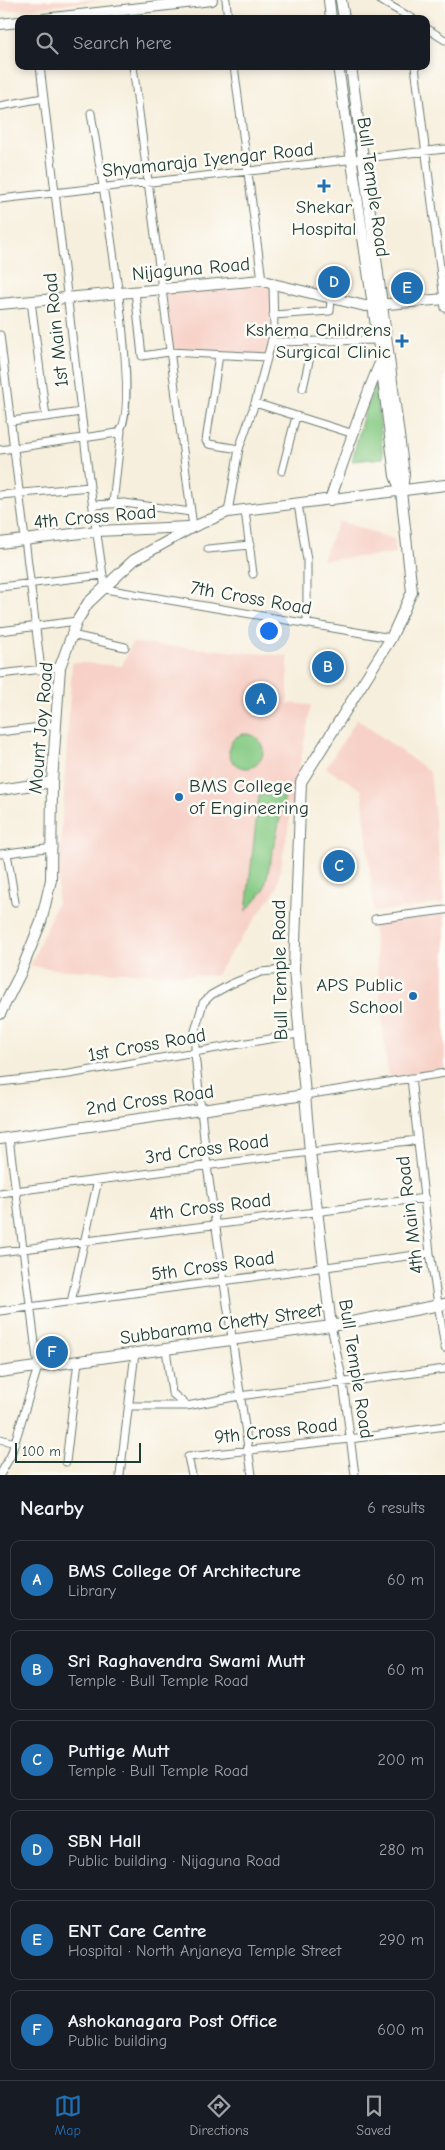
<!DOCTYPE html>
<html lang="en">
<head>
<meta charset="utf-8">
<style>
  :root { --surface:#171b24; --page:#20242c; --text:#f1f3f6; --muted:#9ea1a6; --line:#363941; --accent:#1f6fb2 }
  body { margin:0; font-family:"Comic Neue",sans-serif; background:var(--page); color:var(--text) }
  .scale { position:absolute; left:15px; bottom:12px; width:126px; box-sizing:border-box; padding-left:5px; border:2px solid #1f3d34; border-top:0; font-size:14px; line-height:18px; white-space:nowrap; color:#1f3d34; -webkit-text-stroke:4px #fdfcf7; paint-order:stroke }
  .you { position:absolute; left:268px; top:630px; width:18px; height:18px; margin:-12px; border:4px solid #fff; border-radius:50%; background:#1a73e8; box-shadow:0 0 0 8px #1a73e833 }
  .badge { display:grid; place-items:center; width:32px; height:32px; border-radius:50%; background:var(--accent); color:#fff; font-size:16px; font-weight:700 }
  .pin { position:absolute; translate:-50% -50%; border:2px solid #fff; box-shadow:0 1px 5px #0006 }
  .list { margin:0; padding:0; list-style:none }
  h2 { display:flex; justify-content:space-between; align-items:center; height:65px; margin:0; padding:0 20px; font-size:21px }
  h2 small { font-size:16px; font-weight:400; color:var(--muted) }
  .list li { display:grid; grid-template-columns:32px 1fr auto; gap:15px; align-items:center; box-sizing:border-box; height:80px; margin:0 10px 10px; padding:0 10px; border:1px solid var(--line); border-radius:10px }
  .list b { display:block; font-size:19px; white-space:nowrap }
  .list p { margin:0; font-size:16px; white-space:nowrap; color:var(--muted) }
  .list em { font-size:16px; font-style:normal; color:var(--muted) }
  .icon { flex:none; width:28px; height:28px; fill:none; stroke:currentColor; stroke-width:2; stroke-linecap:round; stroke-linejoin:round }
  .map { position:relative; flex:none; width:445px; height:1475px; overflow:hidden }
  .search { position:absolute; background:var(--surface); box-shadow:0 2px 8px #0003; left:15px; right:15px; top:15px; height:55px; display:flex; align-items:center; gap:12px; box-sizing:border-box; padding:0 18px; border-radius:10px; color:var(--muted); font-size:19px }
  .sheet { height:605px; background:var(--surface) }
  nav { display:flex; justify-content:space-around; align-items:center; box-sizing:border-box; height:70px; border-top:1px solid var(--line); background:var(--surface); font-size:14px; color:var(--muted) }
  nav a { display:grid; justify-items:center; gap:2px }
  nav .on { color:var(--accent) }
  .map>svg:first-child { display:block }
  .built { fill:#f7d1c7 }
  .green { fill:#86cb84; stroke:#52845c }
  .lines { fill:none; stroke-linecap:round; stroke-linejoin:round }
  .street-casing { stroke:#6b7b6f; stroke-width:9 }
  .secondary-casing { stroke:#6b7b6f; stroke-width:12 }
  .street { stroke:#fff; stroke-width:7 }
  .secondary { stroke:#fff; stroke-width:10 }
  .poi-dot { fill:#1f6fb2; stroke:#fdfcf7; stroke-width:2 }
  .labels { text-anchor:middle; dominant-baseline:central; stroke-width:5; stroke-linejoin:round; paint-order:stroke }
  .street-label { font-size:19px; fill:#1f3d34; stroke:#fdfcf7 }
  .poi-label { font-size:19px; fill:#1f3d34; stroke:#fdfcf7; text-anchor:end }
</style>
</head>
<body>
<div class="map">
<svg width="445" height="1475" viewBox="0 0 445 1475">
  <rect width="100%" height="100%" fill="#fdfcf7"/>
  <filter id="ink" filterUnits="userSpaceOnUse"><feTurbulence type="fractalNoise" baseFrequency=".02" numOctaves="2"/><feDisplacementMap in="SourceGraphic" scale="10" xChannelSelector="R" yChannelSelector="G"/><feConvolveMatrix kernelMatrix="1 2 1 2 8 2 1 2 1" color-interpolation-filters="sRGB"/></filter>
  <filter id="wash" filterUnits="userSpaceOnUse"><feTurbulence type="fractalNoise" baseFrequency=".0096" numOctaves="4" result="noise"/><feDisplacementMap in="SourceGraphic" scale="20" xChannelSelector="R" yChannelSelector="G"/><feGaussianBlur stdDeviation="1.12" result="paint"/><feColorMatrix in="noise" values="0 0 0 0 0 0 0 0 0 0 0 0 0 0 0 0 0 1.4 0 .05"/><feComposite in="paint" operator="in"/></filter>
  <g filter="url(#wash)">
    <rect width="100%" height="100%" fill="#f7efdd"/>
    <path class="built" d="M0 0H101L0 12Z
      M254 284 271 288 270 334 265 355 172 351 164 291Z
      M339 521 394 539 396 554 322 560Z
      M132 643 288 656V703L311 705 277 888 215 976 65 970 30 966 57 902 72 662 122 666Z
      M357 719 430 772 444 903 374 912 362 790 326 768Z
      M445 915V1068L388 1077 373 924Z"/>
    <path class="green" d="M376 382 383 458 352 461 362 421Z
      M229 751a17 17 0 1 1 34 0a17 17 0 1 1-34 0Z
      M259 795 285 796 264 890 246 911Z"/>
  </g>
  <g filter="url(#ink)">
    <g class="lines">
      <g class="street-casing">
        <path id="street" d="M226 0 228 19
          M380 0 413 19
          M426 28 445 40
          M40 66 90 487 105 589 391 638
          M133 66 193 527
          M234 66 262 280
          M415 66 445 308
          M0 106 43 98
          M0 199 445 149
          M135 291 142 356 169 352 267 357
          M31 301 46 417 81 412
          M273 315 330 311 331 299
          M0 335 41 670
          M271 342 378 340
          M219 355 206 441 209 444 239 449
          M303 388 313 343
          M255 403 354 434
          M10 421 46 417
          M0 450 117 433C146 417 97 153 91 113
          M282 471 296 416
          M0 495 90 487
          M113 504 121 431
          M298 504 307 560V623
          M93 505 124 503 191 512
          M245 510 253 574
          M228 512 239 449 255 403 274 332 273 284
          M208 549 250 545
          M0 587 103 575
          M0 631 77 621
          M72 635 125 647
          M0 674 60 667
          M0 732 57 725
          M7 853 15 902
          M0 854 53 847
          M375 919 445 910
          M411 1078 430 1253 445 1348
          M0 1082 69 1074 298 1034
          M305 1095 445 1073
          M0 1193 310 1152 418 1140
          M0 1252 425 1198
          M71 1302 98 1180
          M0 1311 430 1253
          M331 1326 343 1382 355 1475
          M166 1349 172 1393 187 1406
          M129 1406H187L239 1396 445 1369
          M0 1439 15 1443
          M66 1462 78 1361
          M0 1475 11 1455 38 1367 9 1138
          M120 1475 135 1353
          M192 1475 188 1457 350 1439 445 1426
          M252 1475 207 1166 195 1054V1031L203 1003 211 995 231 984 261 972 294 969"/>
      </g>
      <g class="secondary-casing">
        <path id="secondary" d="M329 0 331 19
          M341 0 344 19
          M44 19 212 0
          M0 24 19 22
          M351 66 404 474 402 490
          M0 304 262 280 273 284 365 306 445 299
          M330 500C346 454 361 408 380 363
          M0 543 97 531 189 527
          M0 790 52 782
          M0 1014 20 974 41 922 51 880 52 782 60 667 77 621 88 603 134 560 193 527 228 512 445 485
          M0 1139 305 1095
          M331 1326 310 1152 294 969 301 782 391 638 412 592 401 491 395 476 378 340 338 66
          M0 1372 331 1326 445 1304"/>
      </g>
      <use href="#street" class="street"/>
      <use href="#secondary" class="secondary"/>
    </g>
  </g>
  <g class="poi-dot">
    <path d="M321.5 178.5h5v5h5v5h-5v5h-5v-5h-5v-5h5z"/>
    <path d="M399.5 333.5h5v5h5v5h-5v5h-5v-5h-5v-5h5z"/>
    <circle cx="179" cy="797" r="5"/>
    <circle cx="413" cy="996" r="5"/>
  </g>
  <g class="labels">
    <g class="street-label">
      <text transform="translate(208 160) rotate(-6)">Shyamaraja Iyengar Road</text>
      <text transform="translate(373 187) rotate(82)">Bull Temple Road</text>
      <text transform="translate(191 269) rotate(-5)">Nijaguna Road</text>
      <text transform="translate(56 330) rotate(-96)">1st Main Road</text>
      <text transform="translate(95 517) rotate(-5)">4th Cross Road</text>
      <text transform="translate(251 598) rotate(10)">7th Cross Road</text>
      <text transform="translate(41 728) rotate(-85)">Mount Joy Road</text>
      <text transform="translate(280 970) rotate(-91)">Bull Temple Road</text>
      <text transform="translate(147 1045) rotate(-10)">1st Cross Road</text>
      <text transform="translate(150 1100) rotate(-8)">2nd Cross Road</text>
      <text transform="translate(207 1149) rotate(-8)">3rd Cross Road</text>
      <text transform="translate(210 1207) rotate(-7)">4th Cross Road</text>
      <text transform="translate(410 1215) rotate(-97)">4th Main Road</text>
      <text transform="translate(213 1266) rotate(-8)">5th Cross Road</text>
      <text transform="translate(221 1324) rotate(-8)">Subbarama Chetty Street</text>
      <text transform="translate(356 1369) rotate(81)">Bull Temple Road</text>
      <text transform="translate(276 1431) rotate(-6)">9th Cross Road</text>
    </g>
    <g class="poi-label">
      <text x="324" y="207" text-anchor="middle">Shekar<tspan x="324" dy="22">Hospital</tspan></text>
      <text x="391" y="330">Kshema Childrens<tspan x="391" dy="22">Surgical Clinic</tspan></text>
      <text x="189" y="786" text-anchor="start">BMS College<tspan x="189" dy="22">of Engineering</tspan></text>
      <text x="403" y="985">APS Public<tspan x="403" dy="22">School</tspan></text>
    </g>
  </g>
</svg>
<div class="scale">100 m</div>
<div class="you"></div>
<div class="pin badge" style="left:261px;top:699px">A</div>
<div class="pin badge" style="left:328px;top:667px">B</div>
<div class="pin badge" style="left:339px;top:866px">C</div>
<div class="pin badge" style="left:334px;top:282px">D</div>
<div class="pin badge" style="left:407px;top:288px">E</div>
<div class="pin badge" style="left:52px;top:1352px">F</div>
<div class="search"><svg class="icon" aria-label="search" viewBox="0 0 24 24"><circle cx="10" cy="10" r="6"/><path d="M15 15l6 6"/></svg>Search here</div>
</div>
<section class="sheet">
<h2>Nearby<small>6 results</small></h2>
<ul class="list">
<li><span class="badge">A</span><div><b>BMS College Of Architecture</b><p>Library</p></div><em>60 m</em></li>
<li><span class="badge">B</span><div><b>Sri Raghavendra Swami Mutt</b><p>Temple · Bull Temple Road</p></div><em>60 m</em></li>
<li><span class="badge">C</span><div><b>Puttige Mutt</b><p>Temple · Bull Temple Road</p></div><em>200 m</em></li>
<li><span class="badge">D</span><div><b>SBN Hall</b><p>Public building · Nijaguna Road</p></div><em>280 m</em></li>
<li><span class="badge">E</span><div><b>ENT Care Centre</b><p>Hospital · North Anjaneya Temple Street</p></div><em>290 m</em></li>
<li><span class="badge">F</span><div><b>Ashokanagara Post Office</b><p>Public building</p></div><em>600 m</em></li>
</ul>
</section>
<nav>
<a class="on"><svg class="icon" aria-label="map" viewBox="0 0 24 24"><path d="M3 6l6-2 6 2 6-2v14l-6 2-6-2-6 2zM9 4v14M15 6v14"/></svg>Map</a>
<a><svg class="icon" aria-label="directions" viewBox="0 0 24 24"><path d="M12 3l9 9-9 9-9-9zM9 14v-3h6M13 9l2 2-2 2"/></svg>Directions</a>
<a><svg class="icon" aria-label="saved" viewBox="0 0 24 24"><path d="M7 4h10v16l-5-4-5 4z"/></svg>Saved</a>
</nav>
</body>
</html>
